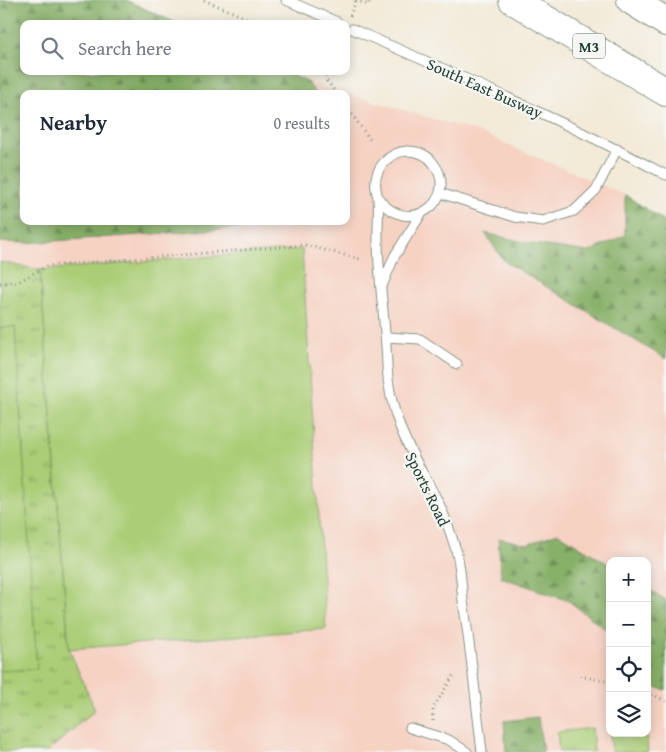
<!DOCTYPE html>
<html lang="en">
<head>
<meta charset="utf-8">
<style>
  :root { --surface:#fff; --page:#f2f2f3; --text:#1f2937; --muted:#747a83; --line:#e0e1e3 }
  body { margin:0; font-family:"Gentium Book Plus",serif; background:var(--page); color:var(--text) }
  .controls { position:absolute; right:15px; bottom:15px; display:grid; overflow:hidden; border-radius:10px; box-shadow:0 2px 12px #0003 }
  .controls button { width:45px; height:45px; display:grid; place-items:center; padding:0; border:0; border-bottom:1px solid var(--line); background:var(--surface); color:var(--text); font:25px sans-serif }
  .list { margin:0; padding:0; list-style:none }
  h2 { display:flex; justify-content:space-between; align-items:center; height:65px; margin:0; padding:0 20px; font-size:21px }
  h2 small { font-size:16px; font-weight:400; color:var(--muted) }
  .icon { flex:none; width:28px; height:28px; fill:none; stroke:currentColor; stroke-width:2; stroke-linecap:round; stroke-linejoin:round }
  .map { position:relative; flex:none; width:666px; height:752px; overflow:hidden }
  .search { position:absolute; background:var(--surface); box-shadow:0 2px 12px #0003; left:20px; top:20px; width:330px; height:55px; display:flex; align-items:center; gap:12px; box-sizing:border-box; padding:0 18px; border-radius:10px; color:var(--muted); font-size:19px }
  .panel { position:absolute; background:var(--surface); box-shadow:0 2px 12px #0003; left:20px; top:90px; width:330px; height:135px; border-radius:10px }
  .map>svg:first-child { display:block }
  .built { fill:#f6d2c3; fill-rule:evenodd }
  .grass { fill:url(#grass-tufts); stroke:#648555 }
  .forest { fill:url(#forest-firs); stroke:#53764e }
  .garden { fill:#aacd76; stroke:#648555 }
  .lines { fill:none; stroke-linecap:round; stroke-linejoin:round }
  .service-casing { stroke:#899486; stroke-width:11 }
  .motorway-casing { stroke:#899486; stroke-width:30 }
  .path { stroke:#899486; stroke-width:3; stroke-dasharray:1 4; stroke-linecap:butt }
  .service { stroke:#fff; stroke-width:9 }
  .motorway { stroke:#fff; stroke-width:28 }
  .labels { text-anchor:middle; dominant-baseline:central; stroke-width:4.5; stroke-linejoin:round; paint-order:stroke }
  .shield { fill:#f6f6f2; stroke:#60746d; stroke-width:1 }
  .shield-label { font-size:15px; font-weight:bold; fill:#1f3d34 }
  .street-label { font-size:16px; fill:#1f3d34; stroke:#f6f6f2 }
</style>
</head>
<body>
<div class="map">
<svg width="666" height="752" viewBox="0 0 666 752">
  <defs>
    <pattern id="grass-tufts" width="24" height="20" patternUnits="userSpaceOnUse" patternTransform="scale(1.25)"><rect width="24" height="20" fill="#aacd76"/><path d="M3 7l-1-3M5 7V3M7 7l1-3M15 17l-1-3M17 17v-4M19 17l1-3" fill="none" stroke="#8aa862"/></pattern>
    <pattern id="forest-firs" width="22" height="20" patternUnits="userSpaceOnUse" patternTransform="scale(1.25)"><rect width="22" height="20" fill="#87b067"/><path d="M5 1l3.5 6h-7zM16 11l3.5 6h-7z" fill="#6e9056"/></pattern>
  </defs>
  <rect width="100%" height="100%" fill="#f6f6f2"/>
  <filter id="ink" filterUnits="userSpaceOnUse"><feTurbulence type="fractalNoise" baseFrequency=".02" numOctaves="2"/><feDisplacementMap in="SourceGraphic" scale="10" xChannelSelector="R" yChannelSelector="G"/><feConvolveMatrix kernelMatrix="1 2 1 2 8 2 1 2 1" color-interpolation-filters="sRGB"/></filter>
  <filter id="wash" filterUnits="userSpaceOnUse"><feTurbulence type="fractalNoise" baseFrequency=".0096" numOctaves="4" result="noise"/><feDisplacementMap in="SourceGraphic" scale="20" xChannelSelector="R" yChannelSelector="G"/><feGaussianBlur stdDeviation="1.12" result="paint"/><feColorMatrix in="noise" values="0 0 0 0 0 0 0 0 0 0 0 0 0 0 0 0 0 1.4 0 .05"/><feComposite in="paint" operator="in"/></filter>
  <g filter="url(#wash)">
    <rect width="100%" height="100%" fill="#f3ead8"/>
    <path class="built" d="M15 0H126L178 24H24V71H284L307 82 476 131 625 195 666 222V752H0V3ZM24 94H346V221H24ZM610 561H647V733H610Z"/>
    <path class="grass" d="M0 262 40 270 69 649 95 710 47 752H0Z"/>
    <path class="forest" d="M0 0H126L178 24H24V71H284L307 82 316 94H24V221L322 222 26 243 0 242Z
      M625 195 666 222V359L504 261 485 233 533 244 589 252 625 235Z
      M558 533 610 565V633L569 601 501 577 498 538 527 544Z
      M647 588 666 600V690L649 686 647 682Z
      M538 717 543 752H506L504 721Z"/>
    <path class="garden" d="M302 249 326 629 69 649 40 270Z
      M15 327 37 669 0 671V328Z
      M592 728 594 752H559L557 732Z
      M610 733H646L648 752H612Z"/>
  </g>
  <g filter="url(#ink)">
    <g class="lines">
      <g class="service-casing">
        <path id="service" d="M286 0 337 22
          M352 29C458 75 564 121 666 175
          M440 193 515 217 543 221 574 211 596 190 617 149
          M378 198C408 239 460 200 434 164 428 155 418 151 407 151 389 152 373 169 376 188 376 192 378 195 378 199 379 209 378 220 378 230 377 276 386 321 387 366 389 417 412 454 435 496 444 512 450 531 455 547 461 564 461 584 463 601 471 651 476 702 482 752
          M382 286 394 257 421 214
          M386 337 420 339 457 364
          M410 728 449 740 467 752"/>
      </g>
      <g class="motorway-casing">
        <path id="motorway" d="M513 0 666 92
          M631 0 666 22"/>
      </g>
      <path class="path" d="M204 0 260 24
        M356 0 368 5 370 0
        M350 16 356 0
        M326 71 327 81 337 94
        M328 71 336 74 338 71
        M346 106 371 141
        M0 283 18 282 47 266 305 245 360 259
        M580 676 610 682
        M647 692 666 701
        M433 721V708L455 673"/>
      <use href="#service" class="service"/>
      <use href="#motorway" class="motorway"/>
    </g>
  </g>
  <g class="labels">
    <rect class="shield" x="573" y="33.5" width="32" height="25" rx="4"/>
    <g class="shield-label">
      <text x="589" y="46">M3</text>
    </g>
    <g class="street-label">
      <text transform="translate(485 88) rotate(24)">South East Busway</text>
      <text transform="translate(428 489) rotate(64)">Sports Road</text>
    </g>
  </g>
</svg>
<div class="controls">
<button>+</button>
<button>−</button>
<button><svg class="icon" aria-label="locate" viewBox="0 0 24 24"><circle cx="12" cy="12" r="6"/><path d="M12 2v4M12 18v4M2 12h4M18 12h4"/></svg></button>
<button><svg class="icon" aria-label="layers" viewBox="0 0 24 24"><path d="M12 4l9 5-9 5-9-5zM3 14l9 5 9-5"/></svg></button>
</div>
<div class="search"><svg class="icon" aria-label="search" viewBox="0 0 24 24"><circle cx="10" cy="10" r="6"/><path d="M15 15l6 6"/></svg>Search here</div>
<section class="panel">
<h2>Nearby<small>0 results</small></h2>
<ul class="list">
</ul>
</section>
</div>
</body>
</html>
